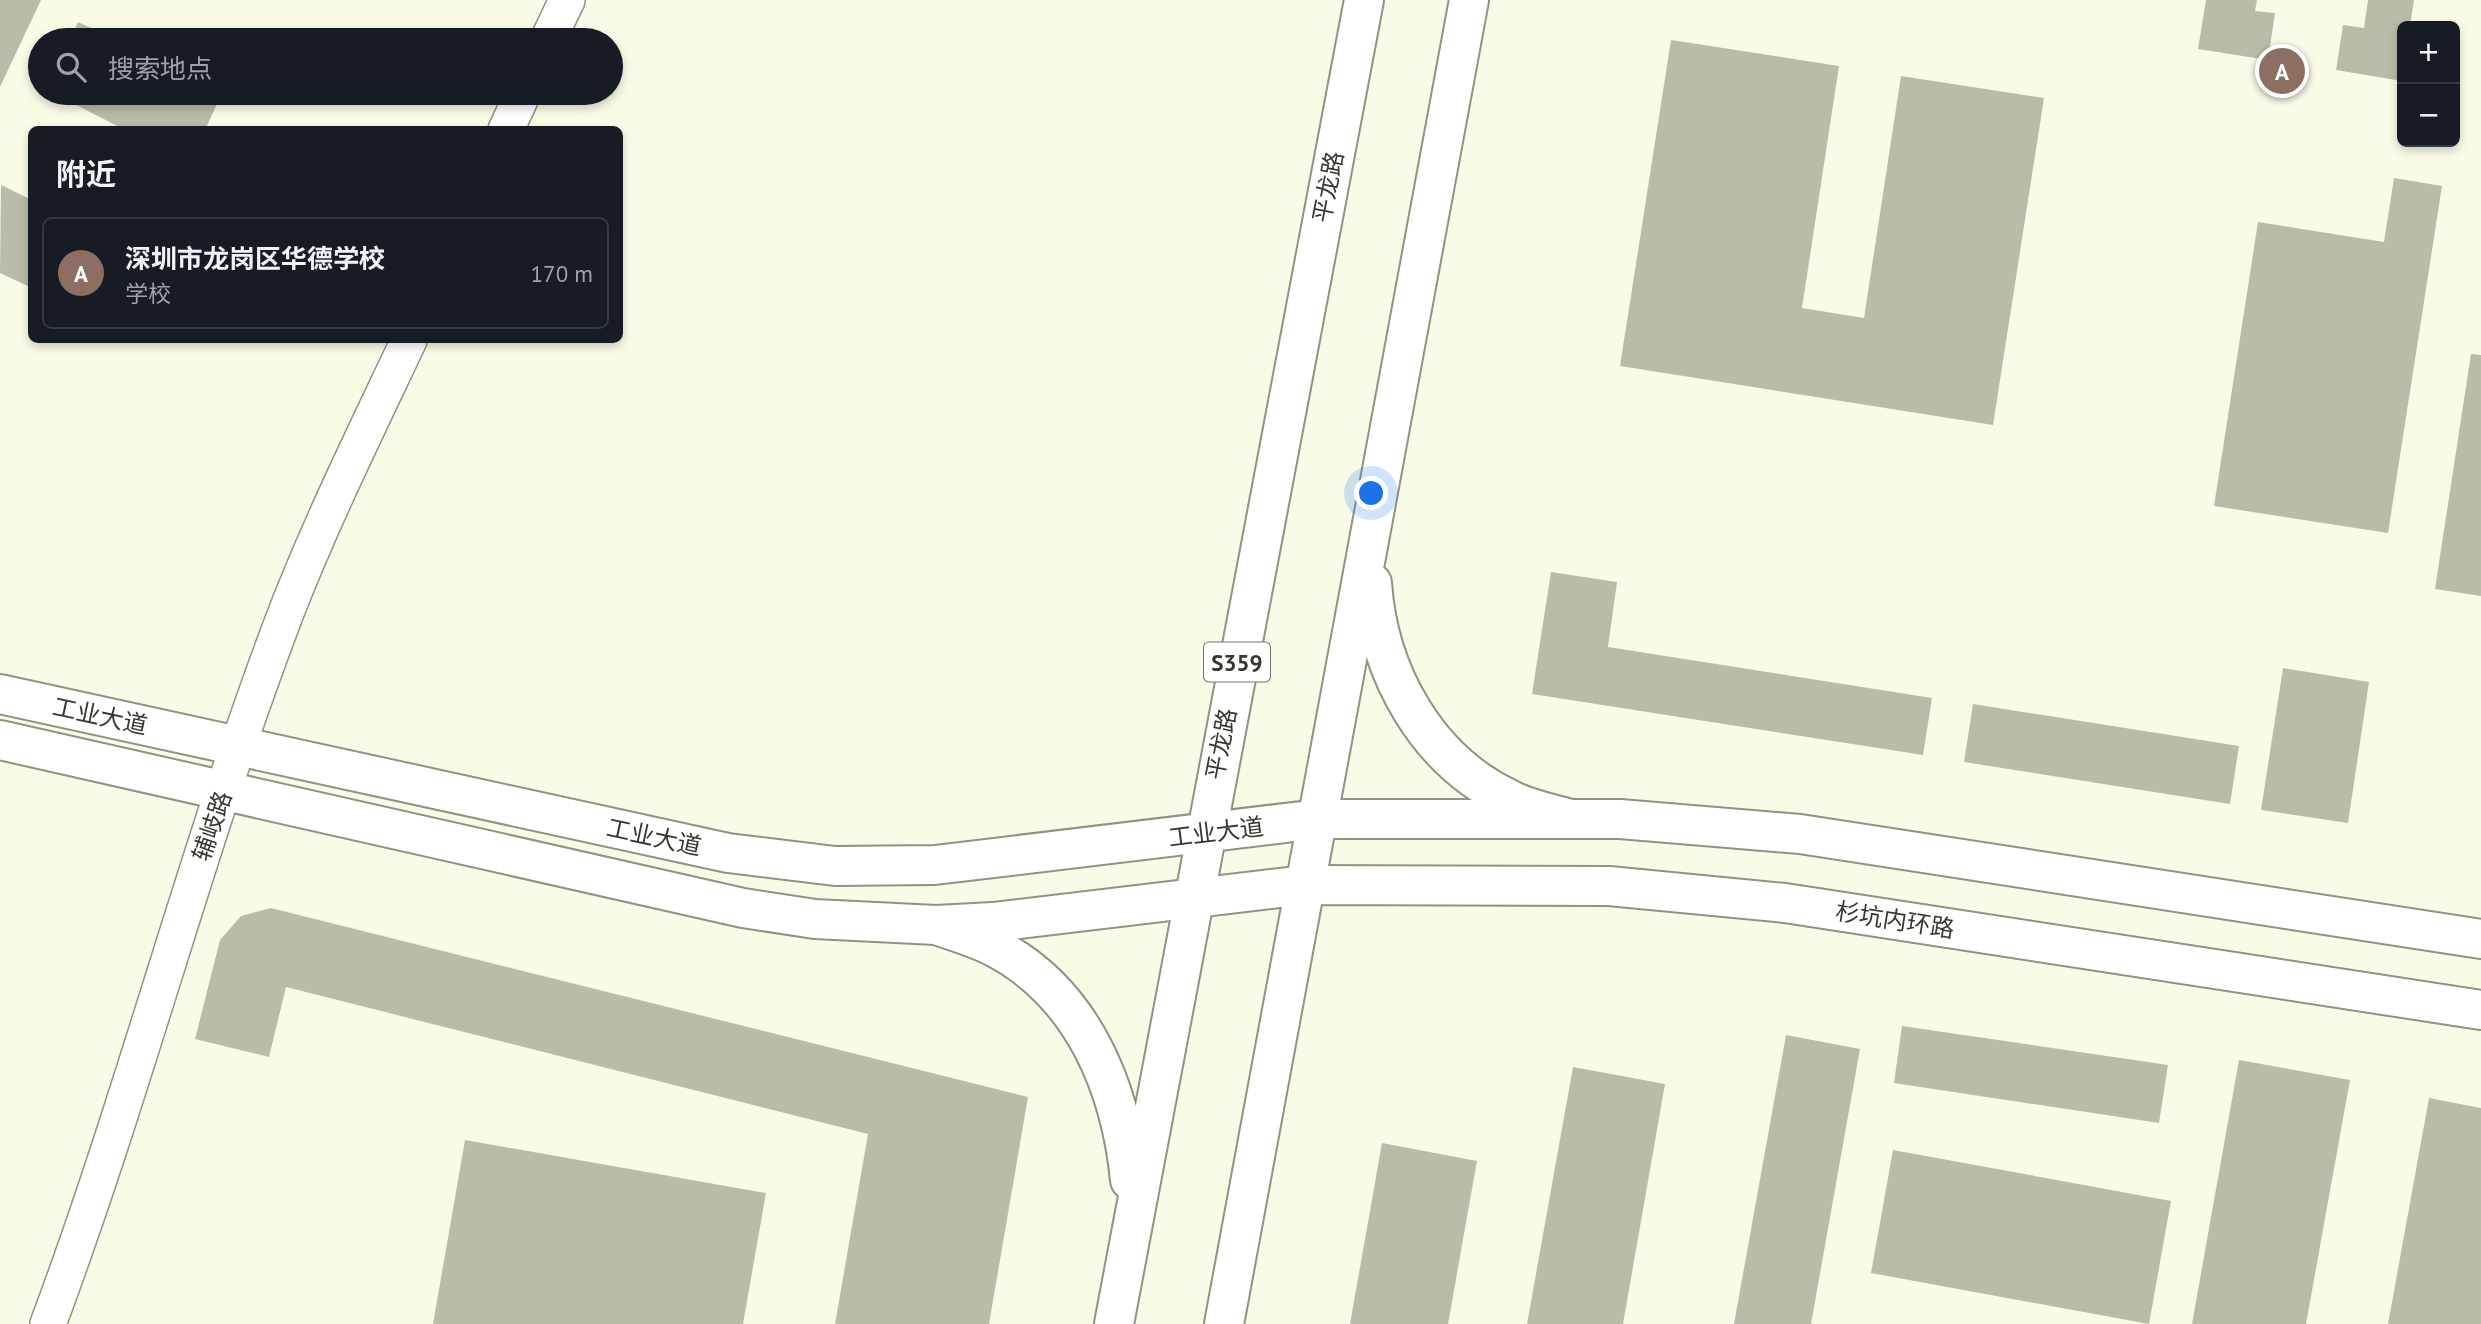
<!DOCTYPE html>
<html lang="zh">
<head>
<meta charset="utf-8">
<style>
  :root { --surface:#171b24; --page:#242831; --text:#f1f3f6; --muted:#9ea1a6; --line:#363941; --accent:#b45309 }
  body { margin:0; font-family:"PT Sans","Noto Sans SC",sans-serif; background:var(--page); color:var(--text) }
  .controls { position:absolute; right:21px; top:21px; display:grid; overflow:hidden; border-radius:10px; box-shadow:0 4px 10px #0003 }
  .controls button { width:63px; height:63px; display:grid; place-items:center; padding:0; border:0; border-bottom:2px solid var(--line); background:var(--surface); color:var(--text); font:35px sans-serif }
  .you { position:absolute; left:1372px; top:494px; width:24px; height:24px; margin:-18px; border:5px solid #fff; border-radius:50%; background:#1a73e8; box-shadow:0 0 0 10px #1a73e833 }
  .badge { display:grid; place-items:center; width:46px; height:46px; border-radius:50%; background:var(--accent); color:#fff; font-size:23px; font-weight:700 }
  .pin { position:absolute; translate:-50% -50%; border:4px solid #fff; box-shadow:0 2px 7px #0006 }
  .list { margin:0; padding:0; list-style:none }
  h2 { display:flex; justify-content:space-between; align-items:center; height:91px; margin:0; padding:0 28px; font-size:30px }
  h2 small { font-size:23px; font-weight:400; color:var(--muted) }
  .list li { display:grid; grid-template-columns:46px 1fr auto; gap:21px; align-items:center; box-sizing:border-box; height:112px; margin:0 14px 14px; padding:0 14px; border:2px solid var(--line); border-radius:10px }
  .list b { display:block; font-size:26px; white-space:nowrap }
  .list p { margin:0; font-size:23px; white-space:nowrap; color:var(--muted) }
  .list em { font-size:23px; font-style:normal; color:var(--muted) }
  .icon { flex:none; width:38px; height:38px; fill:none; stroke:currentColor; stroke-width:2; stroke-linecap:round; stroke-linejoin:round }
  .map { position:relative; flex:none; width:2481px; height:1324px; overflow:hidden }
  .search { position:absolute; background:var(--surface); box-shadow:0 4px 10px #0003; left:28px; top:28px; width:595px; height:77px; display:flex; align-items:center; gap:18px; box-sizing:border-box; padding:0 24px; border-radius:38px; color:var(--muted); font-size:26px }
  .panel { position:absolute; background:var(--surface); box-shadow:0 4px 10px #0003; left:28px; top:126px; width:595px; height:217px; border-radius:10px }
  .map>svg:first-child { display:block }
  .building { fill:#babca9 }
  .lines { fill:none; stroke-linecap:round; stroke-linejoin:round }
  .street-casing { stroke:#919381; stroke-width:38 }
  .secondary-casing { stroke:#919381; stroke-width:42 }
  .primary-casing { stroke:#919381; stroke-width:42 }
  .street { stroke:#fff; stroke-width:35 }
  .secondary { stroke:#fff; stroke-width:38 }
  .primary { stroke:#fff; stroke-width:38 }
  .labels { text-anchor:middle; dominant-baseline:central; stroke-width:5; stroke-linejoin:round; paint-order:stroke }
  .shield { fill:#fff; stroke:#72736d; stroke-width:2 }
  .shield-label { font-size:23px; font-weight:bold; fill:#36372f }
  .street-label { font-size:24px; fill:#36372f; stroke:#fff }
</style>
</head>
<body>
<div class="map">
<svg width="2481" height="1324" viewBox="0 0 2481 1324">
  <rect width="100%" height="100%" fill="#f9fbe7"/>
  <path class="building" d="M0 0H41L0 87Z
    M2206 0H2257L2255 11 2275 13 2268 60 2198 49Z
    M2368 0H2414L2410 26H2402V81L2336 70 2343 25 2364 28Z
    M78 22 117 40H70Z
    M1671 40 1839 66 1802 308 1864 318 1901 76 2044 98 1993 425 1620 366Z
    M53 93H222L205 130H125Z
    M2394 178 2442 186 2388 533 2214 506 2258 222 2384 242Z
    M1 185 32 200V288L0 273Z
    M2471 354 2481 355V596L2435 589Z
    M1551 572 1617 582 1608 647 1932 698 1923 755 1532 694Z
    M2283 668 2369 682 2348 823 2261 810Z
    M1973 704 2239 746 2230 804 1964 762Z
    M271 908 1028 1097 989 1324H835L868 1134 286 987 269 1057 195 1039 220 940 241 916Z
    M1902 1026 2168 1065 2159 1123 1894 1083Z
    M1786 1035 1860 1049 1811 1324H1734Z
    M2239 1060 2350 1080 2306 1324H2192Z
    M1573 1067 1665 1084 1623 1324H1527Z
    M2429 1098 2481 1108V1324H2388Z
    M465 1140 766 1193 743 1324H433Z
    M1382 1143 1477 1161 1448 1324H1350Z
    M1893 1150 2171 1201 2149 1324 1871 1273Z"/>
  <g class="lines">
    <g class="street-casing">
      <path id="street" d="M548 40 567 0
        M506 130 523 93
        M48 1324C136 1089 197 845 287 610 323 518 367 429 409 340"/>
    </g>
    <g class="secondary-casing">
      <path id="secondary" d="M0 694 728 853 835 866 935 865 1318 819H1620L1800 834 2481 939
        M0 740 743 908 815 919 936 925 993 922 1305 885 1609 886 1785 903 2481 1010"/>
    </g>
    <g class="primary-casing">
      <path id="primary" d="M1372 583C1378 672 1426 760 1509 799 1527 809 1551 813 1570 819
        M936 925C956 932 978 938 996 948 1083 994 1121 1088 1130 1180
        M1114 1324 1364 0
        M1224 1324 1469 0"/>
    </g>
    <use href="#street" class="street"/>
    <use href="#secondary" class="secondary"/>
    <use href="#primary" class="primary"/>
  </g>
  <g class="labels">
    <rect class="shield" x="1204" y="642.5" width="66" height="39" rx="5"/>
    <g class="shield-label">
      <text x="1237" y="662">S359</text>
    </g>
    <g class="street-label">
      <text transform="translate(1328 187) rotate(-79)">平龙路</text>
      <text transform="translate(100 716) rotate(12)">工业大道</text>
      <text transform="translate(1221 744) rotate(-79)">平龙路</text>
      <text transform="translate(212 826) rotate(-71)">辅岐路</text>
      <text transform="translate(1216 832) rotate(-7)">工业大道</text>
      <text transform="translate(654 837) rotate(12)">工业大道</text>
      <text transform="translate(1895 920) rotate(9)">杉坑内环路</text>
    </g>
  </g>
</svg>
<div class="controls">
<button>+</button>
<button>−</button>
</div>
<div class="you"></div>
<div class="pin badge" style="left:2282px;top:71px;background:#8d6e63">A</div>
<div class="search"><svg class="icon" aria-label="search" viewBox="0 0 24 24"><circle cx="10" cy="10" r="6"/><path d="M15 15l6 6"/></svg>搜索地点</div>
<section class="panel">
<h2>附近<small></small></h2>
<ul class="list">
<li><span class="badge" style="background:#8d6e63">A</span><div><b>深圳市龙岗区华德学校</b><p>学校</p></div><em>170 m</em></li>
</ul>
</section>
</div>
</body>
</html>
